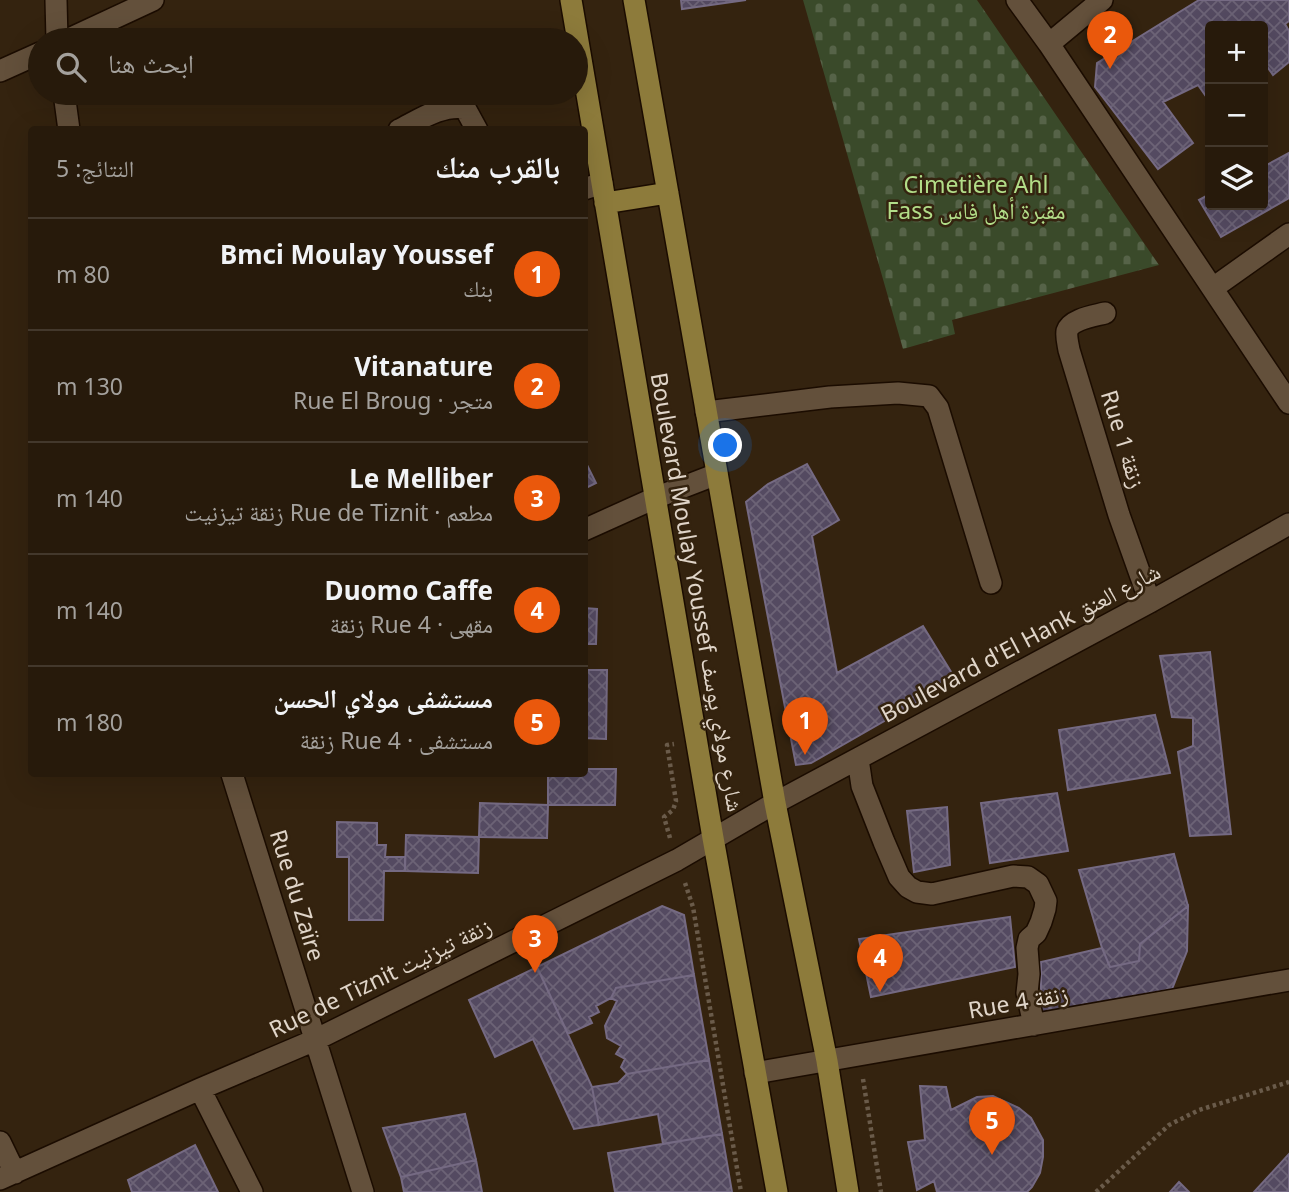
<!DOCTYPE html>
<html lang="ar">
<head>
<meta charset="utf-8">
<style>
  :root { --surface:#271a0b; --page:#2f2314; --text:#f1f3f6; --muted:#a4a19d; --line:#43382c; --accent:#ea580c }
  body { margin:0; font-family:"Noto Sans","Noto Naskh Arabic",sans-serif; background:var(--page); color:var(--text); direction:rtl }
  .controls { position:absolute; right:21px; top:21px; display:grid; overflow:hidden; border-radius:7px; box-shadow:0 7px 28px #0002 }
  .controls button { width:63px; height:63px; display:grid; place-items:center; padding:0; border:0; border-bottom:2px solid var(--line); background:var(--surface); color:var(--text); font:35px sans-serif }
  .you { position:absolute; left:726px; top:446px; width:24px; height:24px; margin:-18px; border:5px solid #fff; border-radius:50%; background:#1a73e8; box-shadow:0 0 0 10px #1a73e833 }
  .badge { display:grid; place-items:center; width:46px; height:46px; border-radius:50%; background:var(--accent); color:#fff; font-size:23px; font-weight:700 }
  .pin { position:absolute; translate:-50% -58px; filter:drop-shadow(0 2px 4px #0008) }
  .pin::after { content:''; position:absolute; top:37px; width:24px; height:21px; background:inherit; clip-path:polygon(0 0,100% 0,50% 100%) }
  .list { margin:0; padding:0; list-style:none }
  h2 { display:flex; justify-content:space-between; align-items:center; height:91px; margin:0; padding:0 28px; font-size:30px }
  h2 small { font-size:23px; font-weight:400; color:var(--muted) }
  .list li { display:grid; grid-template-columns:46px 1fr auto; gap:21px; align-items:center; box-sizing:border-box; height:112px; padding:0 28px; border-top:2px solid var(--line) }
  .list b { display:block; font-size:26px; white-space:nowrap }
  .list p { margin:0; font-size:23px; white-space:nowrap; color:var(--muted) }
  .list em { font-size:23px; font-style:normal; color:var(--muted) }
  .icon { flex:none; width:38px; height:38px; fill:none; stroke:currentColor; stroke-width:2; stroke-linecap:round; stroke-linejoin:round }
  .map { position:relative; flex:none; width:1289px; height:1192px; overflow:hidden; direction:ltr }
  .search { position:absolute; background:var(--surface); box-shadow:0 7px 28px #0002; left:28px; top:28px; width:560px; height:77px; display:flex; align-items:center; gap:18px; box-sizing:border-box; padding:0 24px; border-radius:38px; color:var(--muted); font-size:26px }
  .panel { position:absolute; background:var(--surface); box-shadow:0 7px 28px #0002; left:28px; top:126px; width:560px; height:651px; border-radius:7px; direction:rtl }
  .map>svg:first-child { display:block }
  .cemetery { fill:url(#cemetery-stones) }
  .building { fill:url(#building-cross-hatch); stroke:#756a83; stroke-width:2 }
  .lines { fill:none; stroke-linecap:round; stroke-linejoin:round }
  .minor-casing { stroke:#1b0c00; stroke-width:24 }
  .major-casing { stroke:#1b0c00; stroke-width:24 }
  .path { stroke:#6a5b4a; stroke-width:4.5; stroke-dasharray:3.5 3.5; stroke-linecap:butt }
  .minor { stroke:#63503b; stroke-width:21 }
  .major { stroke:#8d7b3b; stroke-width:21 }
  .labels { text-anchor:middle; dominant-baseline:central; stroke-width:5; stroke-linejoin:round; paint-order:stroke }
  .park-label { font-size:23px; fill:#b2dd88; stroke:#34230f }
  .street-label { font-size:23px; fill:#e0d5c9; stroke:#34230f }
</style>
</head>
<body>
<div class="map">
<svg width="1289" height="1192" viewBox="0 0 1289 1192">
  <defs>
    <pattern id="cemetery-stones" width="16" height="16" patternUnits="userSpaceOnUse" patternTransform="scale(1.75)"><rect width="16" height="16" fill="#3a4a2a"/><path d="M2 7V4a2 2 0 0 1 4 0v3zM10 15v-3a2 2 0 0 1 4 0v3z" fill="#566348"/></pattern>
    <pattern id="building-cross-hatch" width="8" height="8" patternUnits="userSpaceOnUse" patternTransform="scale(1.75)"><rect width="8" height="8" fill="#544a61"/><path d="M0 0l8 8M0 8l8-8" fill="none" stroke="#6c6376"/></pattern>
  </defs>
  <rect width="100%" height="100%" fill="#34230f"/>
  <path class="cemetery" d="M803 0H977L1159 265 952 320 955 334 903 349Z"/>
  <path class="building" d="M681 0H746L682 9Z
    M1199 0H1289V21L1285 24 1289 31V62L1273 75 1263 61V26H1210V102L1198 85 1163 102 1193 143 1158 169 1095 87 1097 63Z
    M1289 153V198L1221 237 1199 200 1210 194V205H1263V167Z
    M584 459 596 483 584 489Z
    M807 464 839 520 812 536 837 673 923 626 956 680 811 763 796 765 746 502 768 484Z
    M584 608 597 609 596 644H584Z
    M1210 652 1231 834 1190 836 1178 752 1193 746V718L1172 717 1160 656Z
    M584 670H607L606 739 584 738Z
    M1155 715 1170 773 1068 790 1059 730Z
    M584 769H616L615 805H548V774H584Z
    M1057 793 1068 851 990 863 981 803Z
    M480 803 548 805 547 838 479 837Z
    M947 807 950 865 914 872 907 811Z
    M337 822 377 823V845H386L385 857H405V871H384L383 920H349V857H337Z
    M406 835 479 837 478 873 405 871Z
    M1174 854 1188 906 1140 944 1139 961 1110 967 1102 948 1079 870Z
    M662 906 684 915 694 975 616 988 611 998 596 1006 599 1012 589 1017 592 1023 568 1034 537 967Z
    M1188 906 1187 951 1172 989 1041 1013V962L1102 948 1110 967 1139 961 1140 944Z
    M1010 917 1015 967 871 997 859 939Z
    M537 967 592 1087 599 1125 574 1129 533 1039 495 1057 469 1000Z
    M694 975 709 1060 627 1074 621 1067 625 1059 616 1054 621 1046 607 1038 605 1026 617 1001 611 998 616 988Z
    M709 1060 722 1134 663 1144 658 1114 599 1125 592 1087 618 1083 627 1074Z
    M920 1086 946 1087 951 1110 977 1097 993 1096 1019 1108 1031 1118 1043 1140V1157L1040 1173 1032 1187 1027 1192H937L934 1181 917 1190 908 1142 925 1140Z
    M465 1114 476 1160 401 1177 383 1128Z
    M722 1134 732 1192H615L608 1153Z
    M195 1145 218 1192H132L128 1180Z
    M1289 1154V1192H1254Z
    M476 1160 482 1192H404L401 1177Z
    M1179 1182 1189 1192H1170Z"/>
  <g class="lines">
    <g class="minor-casing">
      <path id="minor" d="M56 0 57 40
        M1017 0 1049 44 1289 403
        M67 40 153 0
        M1049 44 1102 0
        M0 71 40 53
        M64 93 69 130
        M399 130C419 120 442 104 465 108L477 130
        M584 189 602 183
        M1213 288 1289 234
        M1105 313C1094 316 1071 319 1067 331 1066 337 1068 344 1069 350L1119 515 1150 602
        M706 412 830 397 898 393 929 396 938 408 991 583
        M584 530 655 498 717 474
        M858 759 862 786 884 842 899 877 908 887 917 892 932 894 1013 876 1028 877 1038 884 1046 901 1045 909 1041 922 1036 933 1029 939 1027 948 1029 974 1027 993 1034 1025
        M232 774 363 1192
        M755 1073 1289 980
        M200 1089 252 1192
        M0 1142 15 1173
        M0 1179 200 1089 315 1040 677 860 775 803 1150 602 1289 524"/>
    </g>
    <g class="major-casing">
      <path id="major" d="M571 0 713 838 777 1192
        M634 0 775 803 827 1061 848 1192
        M605 203 668 193"/>
    </g>
    <path class="path" d="M670 838 664 817 673 810 676 801 667 745 674 744
      M685 883 693 907 741 1192
      M863 1079 881 1192
      M1096 1192 1169 1125 1199 1110 1289 1082"/>
    <use href="#minor" class="minor"/>
    <use href="#major" class="major"/>
  </g>
  <g class="labels">
    <g class="park-label">
      <text x="976" y="184">Cimetière Ahl<tspan x="976" dy="26">Fass مقبرة أهل فاس</tspan></text>
    </g>
    <g class="street-label">
      <text transform="translate(1124 439) rotate(73)">Rue 1 زنقة</text>
      <text transform="translate(698 592) rotate(80)">Boulevard Moulay Youssef شارع مولاي يوسف</text>
      <text transform="translate(1020 642) rotate(-28)">Boulevard d'El Hank شارع العنق</text>
      <text transform="translate(298 895) rotate(73)">Rue du Zaïre</text>
      <text transform="translate(380 977) rotate(-26)">Rue de Tiznit زنقة تيزنيت</text>
      <text transform="translate(1018 1001) rotate(-10)">Rue 4 زنقة</text>
    </g>
  </g>
</svg>
<div class="controls">
<button>+</button>
<button>−</button>
<button><svg class="icon" aria-label="layers" viewBox="0 0 24 24"><path d="M12 4l9 5-9 5-9-5zM3 14l9 5 9-5"/></svg></button>
</div>
<div class="you"></div>
<div class="pin badge" style="left:805px;top:755px">1</div>
<div class="pin badge" style="left:1110px;top:69px">2</div>
<div class="pin badge" style="left:535px;top:973px">3</div>
<div class="pin badge" style="left:880px;top:992px">4</div>
<div class="pin badge" style="left:992px;top:1155px">5</div>
<div class="search"><svg class="icon" aria-label="search" viewBox="0 0 24 24"><circle cx="10" cy="10" r="6"/><path d="M15 15l6 6"/></svg>ابحث هنا</div>
<section class="panel">
<h2>بالقرب منك<small>النتائج: 5</small></h2>
<ul class="list">
<li><span class="badge">1</span><div><b>Bmci Moulay Youssef</b><p>بنك</p></div><em>80 m</em></li>
<li><span class="badge">2</span><div><b>Vitanature</b><p>متجر · Rue El Broug</p></div><em>130 m</em></li>
<li><span class="badge">3</span><div><b>Le Melliber</b><p>مطعم · Rue de Tiznit زنقة تيزنيت</p></div><em>140 m</em></li>
<li><span class="badge">4</span><div><b>Duomo Caffe</b><p>مقهى · Rue 4 زنقة</p></div><em>140 m</em></li>
<li><span class="badge">5</span><div><b>مستشفى مولاي الحسن</b><p>مستشفى · Rue 4 زنقة</p></div><em>180 m</em></li>
</ul>
</section>
</div>
</body>
</html>
